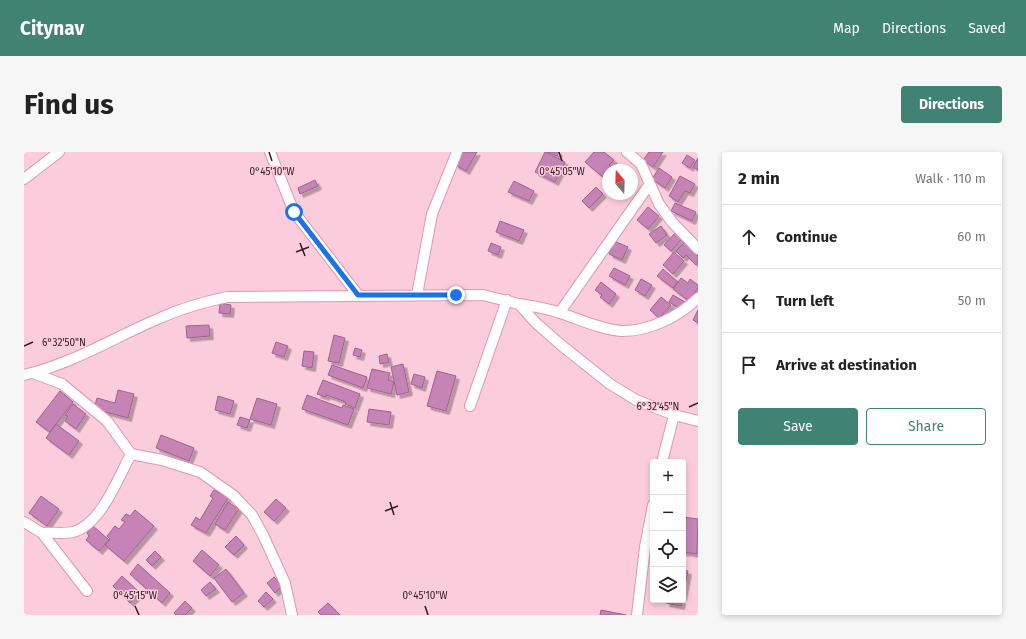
<!DOCTYPE html>
<html lang="en">
<head>
<meta charset="utf-8">
<style>
  :root { --surface:#fff; --page:#f6f6f6; --text:#222; --muted:#767676; --line:#e0e0e0; --accent:#408273 }
  body { margin:0; font-family:"Fira Sans",sans-serif; background:var(--page); color:var(--text) }
  .controls { position:absolute; right:12px; bottom:12px; display:grid; overflow:hidden; border-radius:4px; box-shadow:0 2px 6px #0003 }
  .controls button { width:36px; height:36px; display:grid; place-items:center; padding:0; border:0; border-bottom:1px solid var(--line); background:var(--surface); color:var(--text); font:20px sans-serif }
  .compass { position:absolute; left:578px; top:12px; width:36px; height:36px; border-radius:50%; background:var(--surface); box-shadow:0 2px 6px #0003; rotate:341deg }
  .stop { position:absolute; width:12px; height:12px; margin:-9px; border:3px solid #1a73e8; border-radius:50%; background:#fff }
  .stop.end { background:#1a73e8; border-color:#fff; box-shadow:0 1px 4px #0008 }
  .list { margin:0; padding:0; list-style:none }
  h2 { display:flex; justify-content:space-between; align-items:center; height:52px; margin:0; padding:0 16px; font-size:17px }
  h2 small { font-size:13px; font-weight:400; color:var(--muted) }
  .list li { display:grid; grid-template-columns:26px 1fr auto; gap:12px; align-items:center; box-sizing:border-box; height:64px; padding:0 16px; border-top:1px solid var(--line) }
  .list b { display:block; font-size:15px; white-space:nowrap }
  .list em { font-size:13px; font-style:normal; color:var(--muted) }
  .actions { display:flex; gap:8px; padding:12px 16px }
  .actions a { flex:1; padding:9px 0; border:1px solid var(--accent); border-radius:4px; text-align:center; font-size:14px; color:var(--accent) }
  .actions .main { background:var(--accent); color:#fff }
  .icon { flex:none; width:22px; height:22px; fill:none; stroke:currentColor; stroke-width:2; stroke-linecap:round; stroke-linejoin:round }
  .map { position:relative; flex:none; width:674px; height:463px; overflow:hidden; border-radius:4px }
  header { display:flex; align-items:center; gap:24px; box-sizing:border-box; height:56px; padding:0 20px; background:var(--accent); color:#fff }
  header strong { font-size:19px }
  nav { display:flex; gap:22px; margin-inline-start:auto; font-size:14px }
  .intro { display:flex; align-items:center; justify-content:space-between; box-sizing:border-box; height:96px; padding:0 24px }
  h1 { margin:0; font-size:28px }
  .button { padding:10px 18px; border-radius:4px; background:var(--accent); color:#fff; font-size:14px; font-weight:700 }
  main { display:flex; gap:24px; padding:0 24px }
  aside { flex:1; background:var(--surface); border-radius:4px; box-shadow:0 2px 6px #0003 }
  .map>svg:first-child { display:block }
  .building { fill:#c683b5; stroke:#9c648e; filter:url(#shadow) }
  .lines { fill:none; stroke-linecap:round; stroke-linejoin:round }
  .minor-casing { stroke:#df97b1; stroke-width:12 }
  .minor { stroke:#fff; stroke-width:10 }
  .route { stroke:#1a73e8; stroke-width:5 }
  .ticks { fill:none; stroke:#331822; stroke-width:1.5 }
  .ticks-label { font-size:10px; text-anchor:middle; fill:#331822; stroke:#fbcddc; stroke-width:3; stroke-linejoin:round; paint-order:stroke }
</style>
</head>
<body>
<header>
<strong>Citynav</strong>
<nav><a>Map</a><a>Directions</a><a>Saved</a></nav>
</header>
<div class="intro"><h1>Find us</h1><a class="button">Directions</a></div>
<main>
<div class="map">
<svg width="674" height="463" viewBox="0 0 674 463">
  <defs>
    <filter id="shadow"><feDropShadow dx="3.5" dy="3.5" stdDeviation="0" flood-color="#0004"/></filter>
  </defs>
  <rect width="100%" height="100%" fill="#fbcddc"/>
  <path class="building" d="M438 0H453L442 19 431 13Z
    M521 0 541 10 531 30 511 20Z
    M523 0H535L533 4Z
    M570 0H580L590 8 585 13 588 16 584 18 580 26 561 10Z
    M625 0H639L629 15 619 8Z
    M663 3 671 8 666 16 658 11Z
    M674 6V18L669 15Z
    M635 16 648 25 641 36 628 27Z
    M656 24 671 32 666 41 661 39 654 50 645 44Z
    M291 28 294 34 276 42 274 36Z
    M490 29 510 39 505 49 484 40Z
    M572 35 579 42 565 56 558 49Z
    M651 51 672 60 668 69 647 59Z
    M624 55 635 64 624 77 613 68Z
    M476 69 500 78 495 89 472 80Z
    M637 74 643 83 632 91 625 82Z
    M651 81 658 87 647 99 640 93Z
    M590 89 604 95 598 108 585 102Z
    M661 90 674 103V110L672 113 662 103 659 106 652 99Z
    M467 91 477 95 474 103 464 99Z
    M650 100 660 109 649 122 639 113Z
    M590 116 606 124 601 133 585 124Z
    M639 117 654 130 649 136 633 124Z
    M657 126 664 131 666 127 674 133V136L665 149 649 137Z
    M617 127 628 133 621 144 611 138Z
    M577 130 592 142 585 152 576 145 578 143 571 138Z
    M649 143 661 150 656 157 645 150Z
    M637 145 647 153 635 166 626 158Z
    M196 151 207 153 206 162 195 161Z
    M674 158V171L669 168Z
    M185 173 186 184 163 186 162 174Z
    M310 183 321 186 315 211 304 209Z
    M252 190 264 194 260 205 248 201Z
    M331 196 338 198 336 205 329 203Z
    M280 199 290 200 288 216 278 214Z
    M363 202 365 210 356 212 355 204Z
    M379 212 385 240 373 243 367 215Z
    M308 213 343 225 339 236 304 223Z
    M348 217 366 221 364 228 370 230 367 242 343 236Z
    M413 219 432 224 422 259 403 254Z
    M390 222 401 225 398 236 387 232Z
    M299 228 336 242 331 256 321 252 322 250 302 243V245L293 242Z
    M94 238 110 242 104 266 70 257 73 246 91 251Z
    M36 239 49 250 26 280 12 270Z
    M283 243 318 256 319 253 330 257 324 273 278 257Z
    M194 244 210 249 206 262 191 258Z
    M233 246 253 252 247 273 226 267Z
    M49 252 62 262 52 277 41 269 44 264 41 263Z
    M345 257 367 260 365 273 343 270Z
    M216 265 226 268 223 276 213 273Z
    M32 272 55 289 45 303 22 286Z
    M137 283 170 296 165 309 132 296Z
    M190 338 204 346 182 381 167 373 172 365 176 368 189 346 186 344Z
    M17 344 35 357 23 374 5 361Z
    M252 347 262 356 250 369 240 360Z
    M204 350 215 357 201 378 191 372Z
    M111 358 130 374 100 409 81 393 86 387 83 384 91 374 95 377 101 370 97 368 102 362 106 364Z
    M659 365 674 367 673 402 659 400Z
    M69 374 85 388 75 399 62 388 65 384 63 381Z
    M212 384 220 393 210 403 201 395Z
    M178 398 195 413 186 424 169 409Z
    M131 399 137 405 128 414 122 408Z
    M114 412 146 441 138 451 106 422Z
    M202 417 220 441 208 450 190 426Z
    M659 418 664 419 659 445Z
    M98 424 116 441 106 451 89 434Z
    M250 425 258 434 251 441 243 431Z
    M186 430 192 437 182 444 177 438Z
    M242 440 249 447 240 455 234 449Z
    M643 448H658L657 454 642 451Z
    M161 449 168 456 161 463H152L150 461Z
    M304 451 316 463H297L294 460Z
    M577 458 602 463H576Z"/>
  <g class="lines">
    <g class="minor-casing">
      <path id="minor" d="M246 0 270 60 334 143
        M603 0 617 12 635 52 648 70 674 97
        M0 27 35 0
        M393 143 408 62 433 0
        M495 152C509 154 523 156 536 161 555 167 578 178 598 179 626 179 654 165 674 146
        M536 160 625 33
        M9 221 38 232 83 269 107 302 138 308 176 320 209 343 228 363 239 383 261 431 268 463
        M0 223C48 212 91 185 136 166 158 156 180 150 203 145L459 143 495 152 512 171 537 193 586 232 612 248 650 263 674 269
        M446 254 483 148
        M638 310 650 263
        M0 370 18 381 63 439
        M18 381C28 380 40 382 49 380 77 373 95 324 107 302
        M613 463 621 395 629 353"/>
    </g>
    <use href="#minor" class="minor"/>
  </g>
  <g class="lines">
    <path class="route" d="M270 60 334 143H432"/>
  </g>
  <path class="ticks" d="M245 0 248 9M535 0 538 9M276 91 281 104M272 100 285 95M0 194 9 190M665 255 674 251M366 350 370 363M361 359 374 354M111 454 115 463M401 454 404 463"/>
  <g class="ticks-label">
    <text x="248" y="23">0°45'10"W</text>
    <text x="538" y="23">0°45'05"W</text>
    <text x="40" y="194">6°32'50"N</text>
    <text x="634" y="258">6°32'45"N</text>
    <text x="111" y="447">0°45'15"W</text>
    <text x="401" y="447">0°45'10"W</text>
  </g>
</svg>
<div class="controls">
<button>+</button>
<button>−</button>
<button><svg class="icon" aria-label="locate" viewBox="0 0 24 24"><circle cx="12" cy="12" r="6"/><path d="M12 2v4M12 18v4M2 12h4M18 12h4"/></svg></button>
<button><svg class="icon" aria-label="layers" viewBox="0 0 24 24"><path d="M12 4l9 5-9 5-9-5zM3 14l9 5 9-5"/></svg></button>
</div>
<svg class="compass" viewBox="-18 -18 36 36"><path d="M0-13l5 13h-10z" fill="#e53935"/><path d="M0 13l5-13h-10z" fill="#767676"/></svg>
<div class="stop" style="left:270px;top:60px"></div>
<div class="stop end" style="left:432px;top:143px"></div>
</div>
<aside>
<h2>2 min<small>Walk · 110 m</small></h2>
<ul class="list">
<li><svg class="icon" aria-label="ahead" viewBox="0 0 24 24"><path d="M12 20V5M6 11l6-6 6 6"/></svg><div><b>Continue</b></div><em>60 m</em></li>
<li><svg class="icon" aria-label="left" viewBox="0 0 24 24"><path d="M17 20v-9H6M10 6l-5 5 5 5"/></svg><div><b>Turn left</b></div><em>50 m</em></li>
<li><svg class="icon" aria-label="arrive" viewBox="0 0 24 24"><path d="M6 21V4h12l-3 4 3 4H6"/></svg><div><b>Arrive at destination</b></div></li>
</ul>
<div class="actions"><a class="main">Save</a><a>Share</a></div>
</aside>
</main>
</body>
</html>
